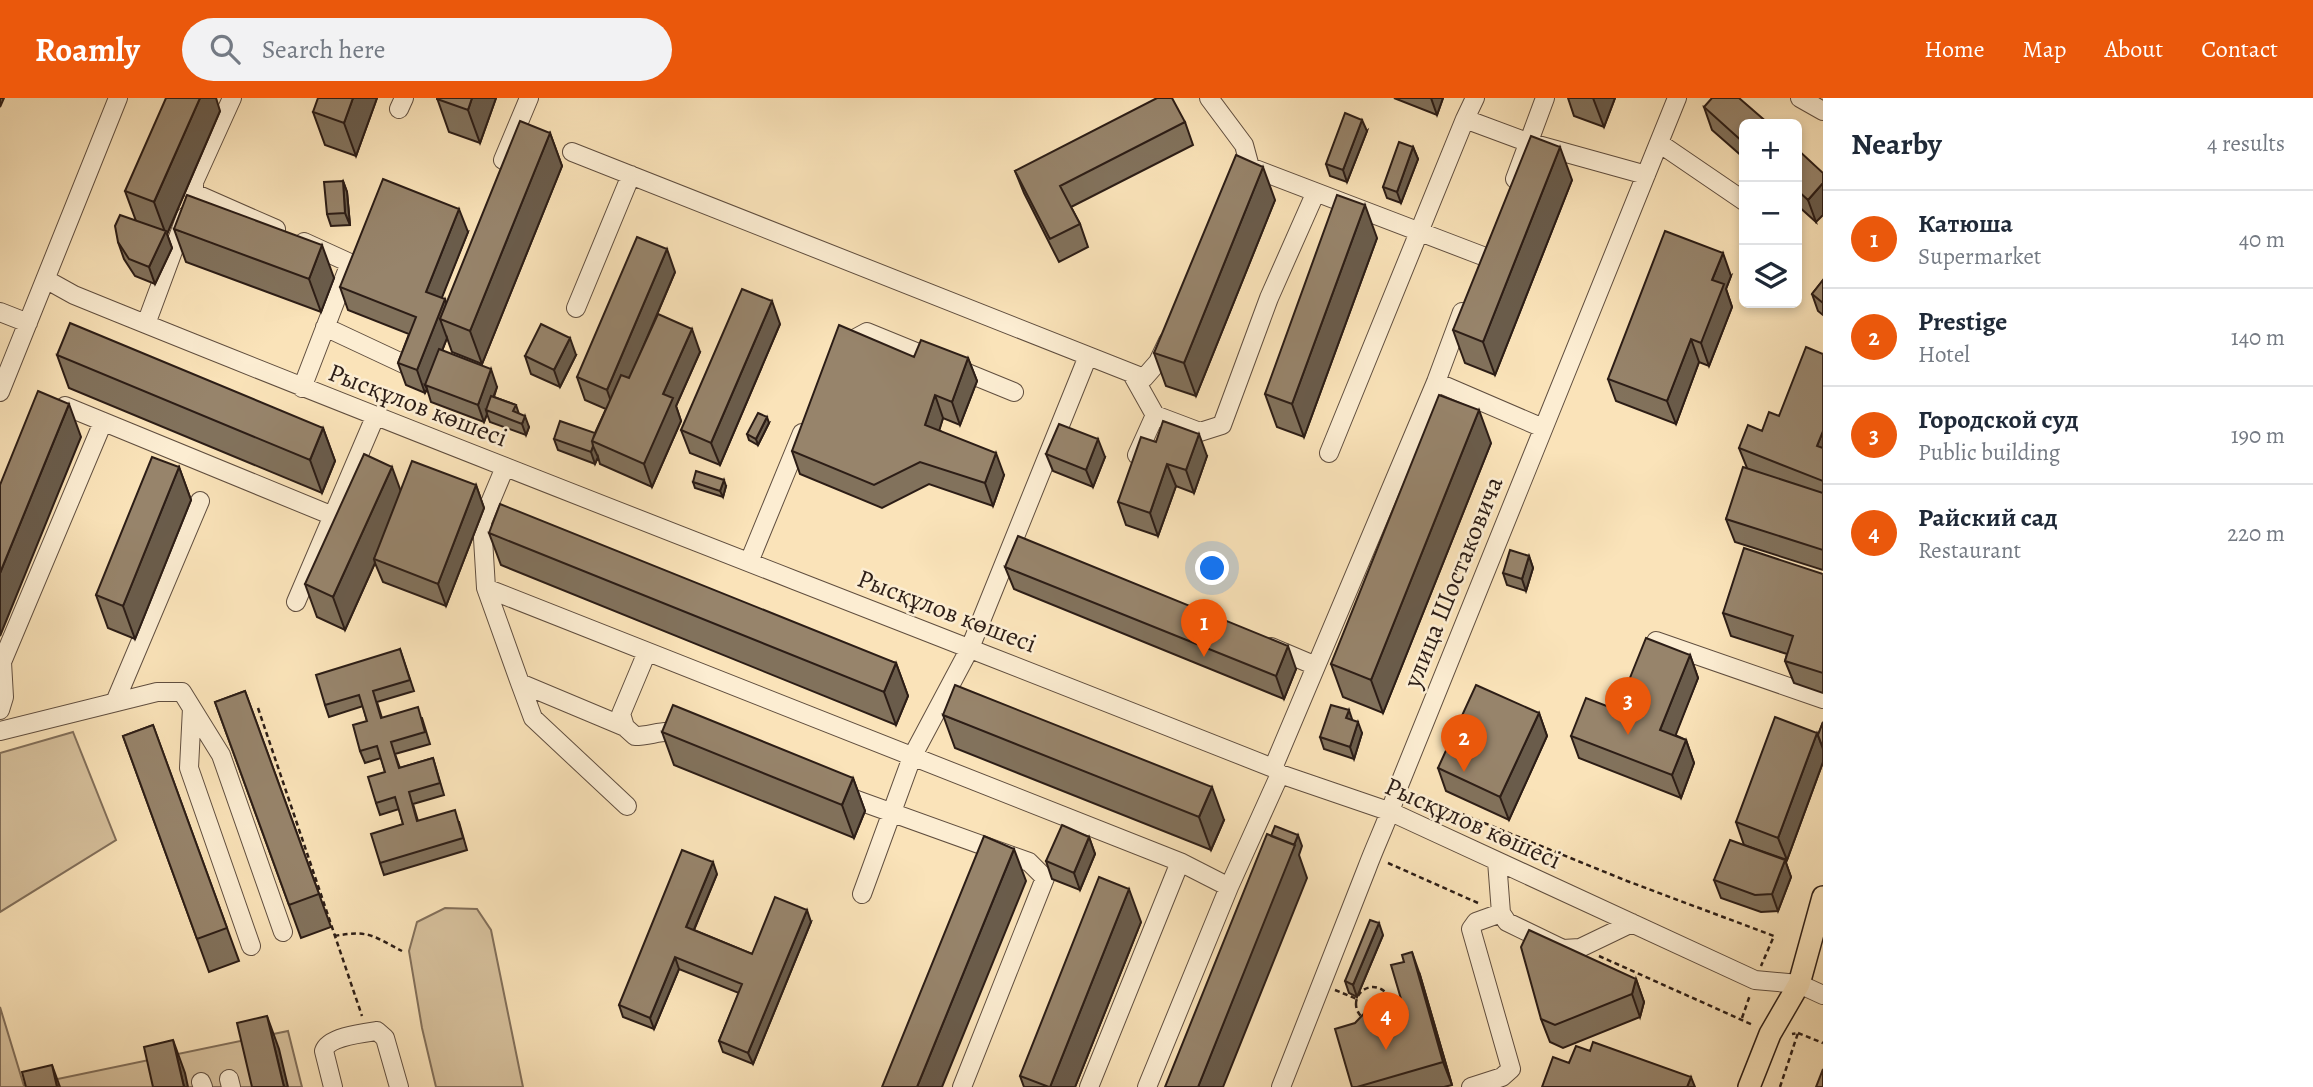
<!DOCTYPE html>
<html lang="en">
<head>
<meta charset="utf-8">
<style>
  :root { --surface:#fff; --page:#f2f2f3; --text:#1f2937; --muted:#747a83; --line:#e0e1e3; --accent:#ea580c }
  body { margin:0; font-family:Alegreya,serif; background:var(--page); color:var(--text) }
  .controls { position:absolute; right:21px; top:21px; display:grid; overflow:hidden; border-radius:10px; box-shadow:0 4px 10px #0003 }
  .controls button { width:63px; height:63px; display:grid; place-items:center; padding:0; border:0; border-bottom:2px solid var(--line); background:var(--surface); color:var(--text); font:35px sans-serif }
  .you { position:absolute; left:1213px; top:471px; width:24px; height:24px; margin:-18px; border:5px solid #fff; border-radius:50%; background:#1a73e8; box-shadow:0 0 0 10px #1a73e833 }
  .badge { display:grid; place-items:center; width:46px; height:46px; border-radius:50%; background:var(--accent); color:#fff; font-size:23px; font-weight:700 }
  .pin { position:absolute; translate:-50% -58px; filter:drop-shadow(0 2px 4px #0008) }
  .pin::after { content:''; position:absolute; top:37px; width:24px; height:21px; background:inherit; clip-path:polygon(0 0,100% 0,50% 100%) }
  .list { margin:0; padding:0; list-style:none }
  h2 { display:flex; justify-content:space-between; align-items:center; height:91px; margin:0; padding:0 28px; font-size:30px }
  h2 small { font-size:23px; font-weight:400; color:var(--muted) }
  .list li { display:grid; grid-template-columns:46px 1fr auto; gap:21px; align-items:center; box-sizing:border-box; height:98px; padding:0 28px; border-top:2px solid var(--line) }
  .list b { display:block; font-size:26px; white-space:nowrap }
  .list p { margin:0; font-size:23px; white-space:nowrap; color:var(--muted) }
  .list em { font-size:23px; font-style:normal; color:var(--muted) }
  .icon { flex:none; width:38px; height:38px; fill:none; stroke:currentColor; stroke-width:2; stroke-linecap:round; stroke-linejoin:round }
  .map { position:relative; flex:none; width:1823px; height:989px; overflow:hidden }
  header { display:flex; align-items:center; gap:42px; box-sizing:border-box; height:98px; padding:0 35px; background:var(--accent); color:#fff }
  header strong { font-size:33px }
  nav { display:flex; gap:38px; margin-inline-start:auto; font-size:24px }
  .search { width:490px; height:63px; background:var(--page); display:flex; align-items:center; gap:18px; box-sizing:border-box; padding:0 24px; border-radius:38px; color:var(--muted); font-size:26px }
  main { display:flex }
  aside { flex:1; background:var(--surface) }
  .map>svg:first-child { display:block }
  .green { fill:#d7c19d; stroke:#826f5a; stroke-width:2 }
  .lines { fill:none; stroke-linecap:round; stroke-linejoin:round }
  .minor-casing { stroke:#604e3f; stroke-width:20 }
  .major-casing { stroke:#2c1d16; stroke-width:24 }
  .path { stroke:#2c1d16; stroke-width:2.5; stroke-dasharray:5 3.5; stroke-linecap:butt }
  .minor { stroke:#fcedd2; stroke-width:18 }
  .major { stroke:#fae3b9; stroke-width:21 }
  .wall { fill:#82725c; stroke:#2c1d16; stroke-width:2 }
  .shaded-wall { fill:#6a5c4b; stroke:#2c1d16; stroke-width:2 }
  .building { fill:#97846b; stroke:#2c1d16; stroke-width:2 }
  .labels { text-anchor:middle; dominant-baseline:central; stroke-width:5; stroke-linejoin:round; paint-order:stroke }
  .street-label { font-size:26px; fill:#2c1d16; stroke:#fcedd2 }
</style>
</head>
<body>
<header>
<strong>Roamly</strong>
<div class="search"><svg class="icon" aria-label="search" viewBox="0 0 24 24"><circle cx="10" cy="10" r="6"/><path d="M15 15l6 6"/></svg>Search here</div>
<nav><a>Home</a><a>Map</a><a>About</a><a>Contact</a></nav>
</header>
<main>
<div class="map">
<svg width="1823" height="989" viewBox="0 0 1823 989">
  <rect width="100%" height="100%" fill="#fae3b9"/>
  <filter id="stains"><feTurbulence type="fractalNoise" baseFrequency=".00286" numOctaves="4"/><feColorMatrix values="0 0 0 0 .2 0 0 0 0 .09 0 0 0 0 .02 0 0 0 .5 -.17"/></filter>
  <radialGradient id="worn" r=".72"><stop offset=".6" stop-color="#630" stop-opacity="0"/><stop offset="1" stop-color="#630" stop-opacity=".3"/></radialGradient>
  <path class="green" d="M73 634 116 742 0 814V655Z
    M445 810 477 811 491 832 523 989H436L422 930 409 853 417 824Z
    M0 909 24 988 288 933 302 989H0Z"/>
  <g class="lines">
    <g class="minor-casing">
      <path id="minor" d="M232 0 194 84V95L276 131
        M1209 0 1244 47 1250 69 1242 84
        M1800 0 1823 13
        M399 11 404 0
        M1465 21 1527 44 1646 77
        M1659 45 1744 103
        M572 54 1144 280 1158 264 1168 243
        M503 62 529 0
        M1250 69 1488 160
        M1515 81 1545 0
        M47 182 74 197C472 359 873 511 1273 670L1280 676 1391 714 1755 882 1799 886 1823 897
        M576 210 631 77
        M0 214 28 225
        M146 226 186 118
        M325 229 404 266
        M843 247 867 234 1014 294
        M1132 276 1155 317 1137 357
        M1436 284 1543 330
        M302 290 350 165 304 144
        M0 294 118 0
        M65 308 333 418
        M1155 317 1200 334 1222 327 1269 200 1315 96
        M1329 355 1465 21 1475 0
        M505 369 482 424 486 490 520 585 533 620 627 708
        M749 464 802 335
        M486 490 1180 764 1229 789
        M296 504 375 319
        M1656 543 1823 601
        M1271 549 1316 568
        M647 554 621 616 625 629 635 638C652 638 666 630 683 636
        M520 585 625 629
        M115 604 200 403
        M192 610 189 670 251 848
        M0 612 4 599 2 564 103 324
        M0 633 157 594H182L221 657 283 834
        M1273 670 1436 284 1462 214
        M840 696 1029 764 1045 780 962 989
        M1497 763 1501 815 1507 824 1563 851 1580 850 1632 825
        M862 796 912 659 970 550 1088 258
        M229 981 231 989
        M201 984 203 989
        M333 989 324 953C328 939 363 935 377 933L385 940 399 989
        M1089 989 1180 764
        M1147 989 1229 789 1280 676
        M1281 989C1310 916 1339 843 1367 770 1377 743 1390 718 1398 690L1677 0
        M1471 989 1502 979 1511 971 1471 831 1476 824 1501 815"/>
    </g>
    <g class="major-casing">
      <path id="major" d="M1749 989 1770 936 1799 886 1823 799"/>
    </g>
    <path class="path" d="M258 610 362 918
      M1413 696 1627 783 1774 838 1761 868
      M1388 765 1478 805
      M334 838C369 832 371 837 402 853
      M1599 858 1753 927
      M1356 906a17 17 0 1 1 34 0a17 17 0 1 1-34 0Z
      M1335 892 1357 901
      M1742 920 1750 897
      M1798 935 1823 945
      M1780 989 1798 935 1792 936"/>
    <use href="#minor" class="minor"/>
    <use href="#major" class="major"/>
  </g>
  <path class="wall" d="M377 0 356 58 325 47 313 14Z
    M437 0H496L480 45 449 34Z
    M1394 0H1443L1437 17Z
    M1568 0H1615L1604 29 1574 18Z
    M1704 9 1744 26V60L1712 32Z
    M220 13 167 136 172 150 155 186 135 178 124 161 118 144 136 123 125 93Z
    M1185 24 1193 47 1071 109 1080 126 1088 149 1059 164 1024 95 1015 73Z
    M1367 33 1347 84 1330 78 1326 66Z
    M550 35 562 68 482 266 452 254 447 240 442 253 497 289 494 299 516 307 519 316 529 329 526 337 490 324 487 316 484 324 431 304 427 291 425 295 406 287 398 265 409 236 348 212 340 189 468 134 441 200 446 206Z
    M1413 49 1418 61 1401 105 1387 100 1383 89Z
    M1797 51 1816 124 1797 107Z
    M1572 82 1495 277 1465 265 1453 232Z
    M343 83 347 94 350 127 331 128 327 116Z
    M1275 102 1196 298 1166 288 1154 255Z
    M174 131 334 180 321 214 186 164Z
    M1377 140 1304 339 1277 329 1265 296Z
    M675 174 645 245 700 254 676 308 681 323 652 389 600 366 598 359 595 366 558 352 554 341 595 335 606 311 585 302 577 279Z
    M1731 178 1726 191 1732 209 1709 268 1699 264 1676 326 1616 303 1608 281Z
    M1823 182V217L1818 213 1812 196Z
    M780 226 720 367 690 355 681 332Z
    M1823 256V472L1735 444 1726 421 1747 370 1739 350 1762 333 1779 318Z
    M57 257 323 330 335 363 322 395 69 290Z
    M576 257 560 289 531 276 525 258Z
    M914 259 968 260 977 283 960 327 943 320 939 332 1004 377 993 408 929 386 882 410 800 376 792 353Z
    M769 325 758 347 749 342 747 336Z
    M1156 344 1207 358 1194 395 1176 388 1158 438 1126 427 1118 404Z
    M1491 345 1383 615 1343 599 1331 566Z
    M1046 356 1105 359 1093 389 1053 373Z
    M179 369 191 402 135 541 108 530 96 497Z
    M693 384 726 388 723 399 695 390Z
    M476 387 484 410 446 508 383 484 375 465 345 532 317 519 305 486Z
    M489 435 896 565 908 598 896 627 501 467Z
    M1529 458 1533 470 1526 493 1507 487 1503 475Z
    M1005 469 1296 571 1284 601 1014 491Z
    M1823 476V595L1794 585 1785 563 1787 556 1731 538 1723 515Z
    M400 551 414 593 377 604 382 620H422L430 646 395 656 400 670 433 660 444 697 413 706 418 723 459 724 467 752 384 777 380 765 403 726 399 711 380 717 376 705 385 674 381 660 365 665 360 653 367 623 363 608 329 619 325 607Z
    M1690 557 1698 580 1675 637 1686 642 1694 665 1681 700 1579 660 1571 638 1617 612Z
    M245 593 331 829 301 840 215 604Z
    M1539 615 1547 638 1509 722 1446 693 1438 670Z
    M943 617 1224 722 1211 752 955 650Z
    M1352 622 1362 635 1354 661 1324 651 1320 639Z
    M1823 624V664L1787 762 1744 747 1736 724 1818 637Z
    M153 627 239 863 209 874 123 638Z
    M662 634 853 680 865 713 854 740 674 667Z
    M1089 739 1095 756 1080 792 1052 781 1046 763Z
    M1785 762 1791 779 1778 813 1761 814 1721 800 1714 782Z
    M717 776 694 832 752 856 811 824 753 966 723 954 719 943 739 895 679 871 654 931 623 919 619 907Z
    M1141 824 1075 989H1024L1020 978Z
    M1383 837 1357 899 1349 895 1345 883Z
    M1420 877 1452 987 1444 989H1352L1404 911Z
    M1636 881 1644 904 1640 919 1563 950 1550 944 1541 921Z"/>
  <path class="shaded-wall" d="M0 0H4L0 9Z
    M200 0H216L220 13 167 136 172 150 155 186 149 169 165 134 154 104Z
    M353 0H377L356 58 344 25Z
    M472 0H496L480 45 468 12Z
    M1431 0H1443L1437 17Z
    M1593 0H1615L1604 29Z
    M1362 22 1367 33 1347 84 1343 72Z
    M550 35 562 68 482 266 470 233Z
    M1413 49 1418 61 1401 105 1397 94Z
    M1560 49 1572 82 1495 277 1483 244Z
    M1263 69 1275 102 1196 298 1184 265Z
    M343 83 347 94 350 127 345 115Z
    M1823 85V117L1816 124 1808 102Z
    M1365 107 1377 140 1304 339 1292 306Z
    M459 111 468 134 435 217 426 194Z
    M322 147 334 180 321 214 309 181Z
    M667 151 675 174 615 315 607 292Z
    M1723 155 1731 178 1726 191 1732 209 1709 268 1701 245 1712 182Z
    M445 201 453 224 440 221 447 240 428 288 425 287 427 291 425 295 417 272Z
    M772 203 780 226 720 367 711 345Z
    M692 231 700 254 676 308 681 323 652 389 644 366 663 296Z
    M570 240 576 257 560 289 554 272Z
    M1691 241 1699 264 1676 326 1667 303Z
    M968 260 977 283 960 327 952 304Z
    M491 271 497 289 488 313 486 312 487 316 484 324 478 307Z
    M935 297 943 320 934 350 925 327Z
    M69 306 81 339 0 538V475Z
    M1479 312 1491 345 1383 615 1371 582Z
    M525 318 529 329 526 337 522 326Z
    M767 319 769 325 758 347 756 341Z
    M323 330 335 363 322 395 310 362Z
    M1823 333V365L1817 348Z
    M1199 336 1207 358 1194 395 1186 372Z
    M1098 341 1105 359 1093 389 1086 372Z
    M593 348 598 359 595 366 591 354Z
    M996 355 1004 377 993 408 985 385Z
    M1167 366 1176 388 1158 438 1150 415Z
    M179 369 191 402 135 541 123 508Z
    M392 369 404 402 374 461 375 465 345 532 333 499Z
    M724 382 726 388 723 399 720 393Z
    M476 387 484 410 446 508 438 486Z
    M1529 458 1533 470 1526 493 1522 481Z
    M1288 548 1296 571 1284 601 1276 578Z
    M1690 557 1698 580 1669 654 1660 632Z
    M896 565 908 598 896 627 884 594Z
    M1349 612 1353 624 1346 620Z
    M1539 615 1547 638 1509 722 1500 699Z
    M1358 624 1362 635 1354 661 1350 649Z
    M1817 635 1823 651V664L1787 762 1778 740Z
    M1686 642 1694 665 1681 700 1672 677Z
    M853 680 865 713 854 740 842 707Z
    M1212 689 1224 722 1211 752 1199 719Z
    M1298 737 1302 748 1299 757 1307 780 1223 989H1198Z
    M1089 739 1095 756 1080 792 1074 775Z
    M1014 751 1026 783 942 989H917Z
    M1785 762 1791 779 1778 813 1772 796Z
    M713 764 717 776 690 841 686 829Z
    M1129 791 1141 824 1075 989H1050Z
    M807 812 811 824 753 966 748 955Z
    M1379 825 1383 837 1357 899 1353 887Z
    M1412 854 1420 877 1452 987 1443 964Z
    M675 859 679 871 654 931 650 920Z
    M1636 881 1644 904 1640 919 1632 896Z
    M267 918 279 951 288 989H284Z
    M173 942 185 975 188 989H184Z
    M52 967 60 989H57Z
    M1691 979 1695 989H1687Z"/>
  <path class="building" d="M166 0H200L154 104 125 93Z
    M318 0H353L344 25 313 14Z
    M437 0H472L468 12 437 1Z
    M1157 0H1172L1185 24 1060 88 1080 126 1050 141 1015 73Z
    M1712 0H1739L1769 26H1744V45L1704 9Z
    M1345 15 1362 22 1343 72 1326 66Z
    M520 23 550 35 470 233 440 221Z
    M1531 38 1560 49 1483 244 1453 232Z
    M1399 44 1413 49 1397 94 1383 89Z
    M1797 51 1823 75V85L1808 102 1797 92Z
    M1236 57 1263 69 1184 265 1154 255Z
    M383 81 459 111 426 194 445 201 417 272 398 265 416 219 340 189Z
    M343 83 345 115 327 116 324 84Z
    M187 97 322 147 309 181 174 131Z
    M1337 97 1365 107 1292 306 1265 296Z
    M120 117 166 133 149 169 129 161 118 144 115 128Z
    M1665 133 1723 155 1712 182 1724 186 1701 245 1691 241 1667 303 1608 281Z
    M637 139 667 151 607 292 577 279Z
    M1823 182V205L1812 196Z
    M742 191 772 203 711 345 681 332Z
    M658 216 692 231 663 296 673 300 644 366 592 343 621 277 629 280Z
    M70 225 323 330 310 362 57 257Z
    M541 226 570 240 554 272 525 258Z
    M839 227 914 259 921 242 968 260 952 304 935 297 925 327 996 355 985 385 920 364 874 387 792 353Z
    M1806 249 1823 256V333L1817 348 1823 350V383L1739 350 1748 327 1762 333 1769 314 1779 318Z
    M439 251 491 271 478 307 425 287Z
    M38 293 69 306 0 475V387Z
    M1439 297 1479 312 1371 582 1331 566Z
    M491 298 516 307 513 313 525 318 522 326 486 312Z
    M758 315 767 319 756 341 747 336Z
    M560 323 595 335 592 343 593 348 591 354 554 341Z
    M1163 323 1199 336 1186 372 1167 366 1150 415 1118 404 1141 339 1156 344Z
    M1059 326 1098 341 1086 372 1046 356Z
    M364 356 392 369 333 499 305 486Z
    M152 359 179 369 123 508 96 497Z
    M412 363 476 387 438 486 374 461Z
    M1743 369 1823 395V452L1726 421Z
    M696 373 724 382 720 393 693 384Z
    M500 406 896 565 884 594 489 435Z
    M1018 438 1288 548 1276 578 1005 469Z
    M1744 450 1823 476V575L1785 563 1793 538 1723 515Z
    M1510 452 1529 458 1522 481 1503 475Z
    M1646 540 1690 557 1660 632 1686 642 1672 677 1571 638 1586 600 1617 612Z
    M400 551 410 582 373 593 381 620 418 609 425 634 391 644 399 670 433 660 440 685 409 694 417 723 455 712 463 740 380 765 371 736 403 726 395 699 376 705 368 679 385 674 377 648 360 653 353 627 367 623 359 597 325 607 316 577Z
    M955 587 1212 689 1199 719 943 617Z
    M1476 587 1539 615 1500 699 1438 670Z
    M245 593 319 796 289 807 215 604Z
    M673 607 853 680 842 707 662 634Z
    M1331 607 1349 612 1346 620 1358 624 1350 649 1320 639Z
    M1775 619 1817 635 1778 740 1736 724Z
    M1823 624V646L1821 645 1818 637Z
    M153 627 227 830 197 841 123 638Z
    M1062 727 1089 739 1074 775 1046 763Z
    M1275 728 1298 737 1294 747 1271 738Z
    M1267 736 1295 747 1198 989H1165Z
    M984 738 1014 751 917 989H882Z
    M1730 742 1785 762 1772 796 1755 797 1714 782Z
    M682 752 713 764 686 829 752 856 775 799 807 812 748 955 719 943 742 886 675 859 650 920 619 907Z
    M1099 779 1129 791 1050 989H1049L1020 978Z
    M1370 822 1379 825 1353 887 1345 883Z
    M1529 832 1636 881 1632 896 1555 927 1541 921 1521 849Z
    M1412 854 1443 964 1357 989H1352L1335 931 1355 925 1373 906 1404 911 1391 867 1404 864 1402 857Z
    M267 918 284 989H252L237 925Z
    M173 942 184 989H153L144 949Z
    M1593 944 1691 979 1687 989H1542L1553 959 1569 965 1576 948 1590 953Z
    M52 967 57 989H26L22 974Z
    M1823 971V989H1816Z"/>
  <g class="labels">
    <g class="street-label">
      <text transform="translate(418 307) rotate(21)">Рысқұлов көшесі</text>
      <text transform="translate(1453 484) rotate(-68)">улица Шостаковича</text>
      <text transform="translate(947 513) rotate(21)">Рысқұлов көшесі</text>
      <text transform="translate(1473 725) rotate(24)">Рысқұлов көшесі</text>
    </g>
  </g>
  <rect width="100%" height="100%" filter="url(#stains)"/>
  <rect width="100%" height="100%" fill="url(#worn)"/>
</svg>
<div class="controls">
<button>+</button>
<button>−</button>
<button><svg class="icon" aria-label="layers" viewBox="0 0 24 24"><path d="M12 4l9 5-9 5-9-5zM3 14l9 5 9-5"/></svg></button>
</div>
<div class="you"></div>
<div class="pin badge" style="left:1204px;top:559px">1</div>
<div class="pin badge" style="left:1464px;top:674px">2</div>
<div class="pin badge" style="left:1628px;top:637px">3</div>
<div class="pin badge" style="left:1386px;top:952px">4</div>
</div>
<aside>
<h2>Nearby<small>4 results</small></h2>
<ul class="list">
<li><span class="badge">1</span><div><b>Катюша</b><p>Supermarket</p></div><em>40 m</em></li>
<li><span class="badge">2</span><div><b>Prestige</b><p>Hotel</p></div><em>140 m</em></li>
<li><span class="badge">3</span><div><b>Городской суд</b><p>Public building</p></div><em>190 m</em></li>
<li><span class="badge">4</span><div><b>Райский сад</b><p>Restaurant</p></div><em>220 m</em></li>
</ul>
</aside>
</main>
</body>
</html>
